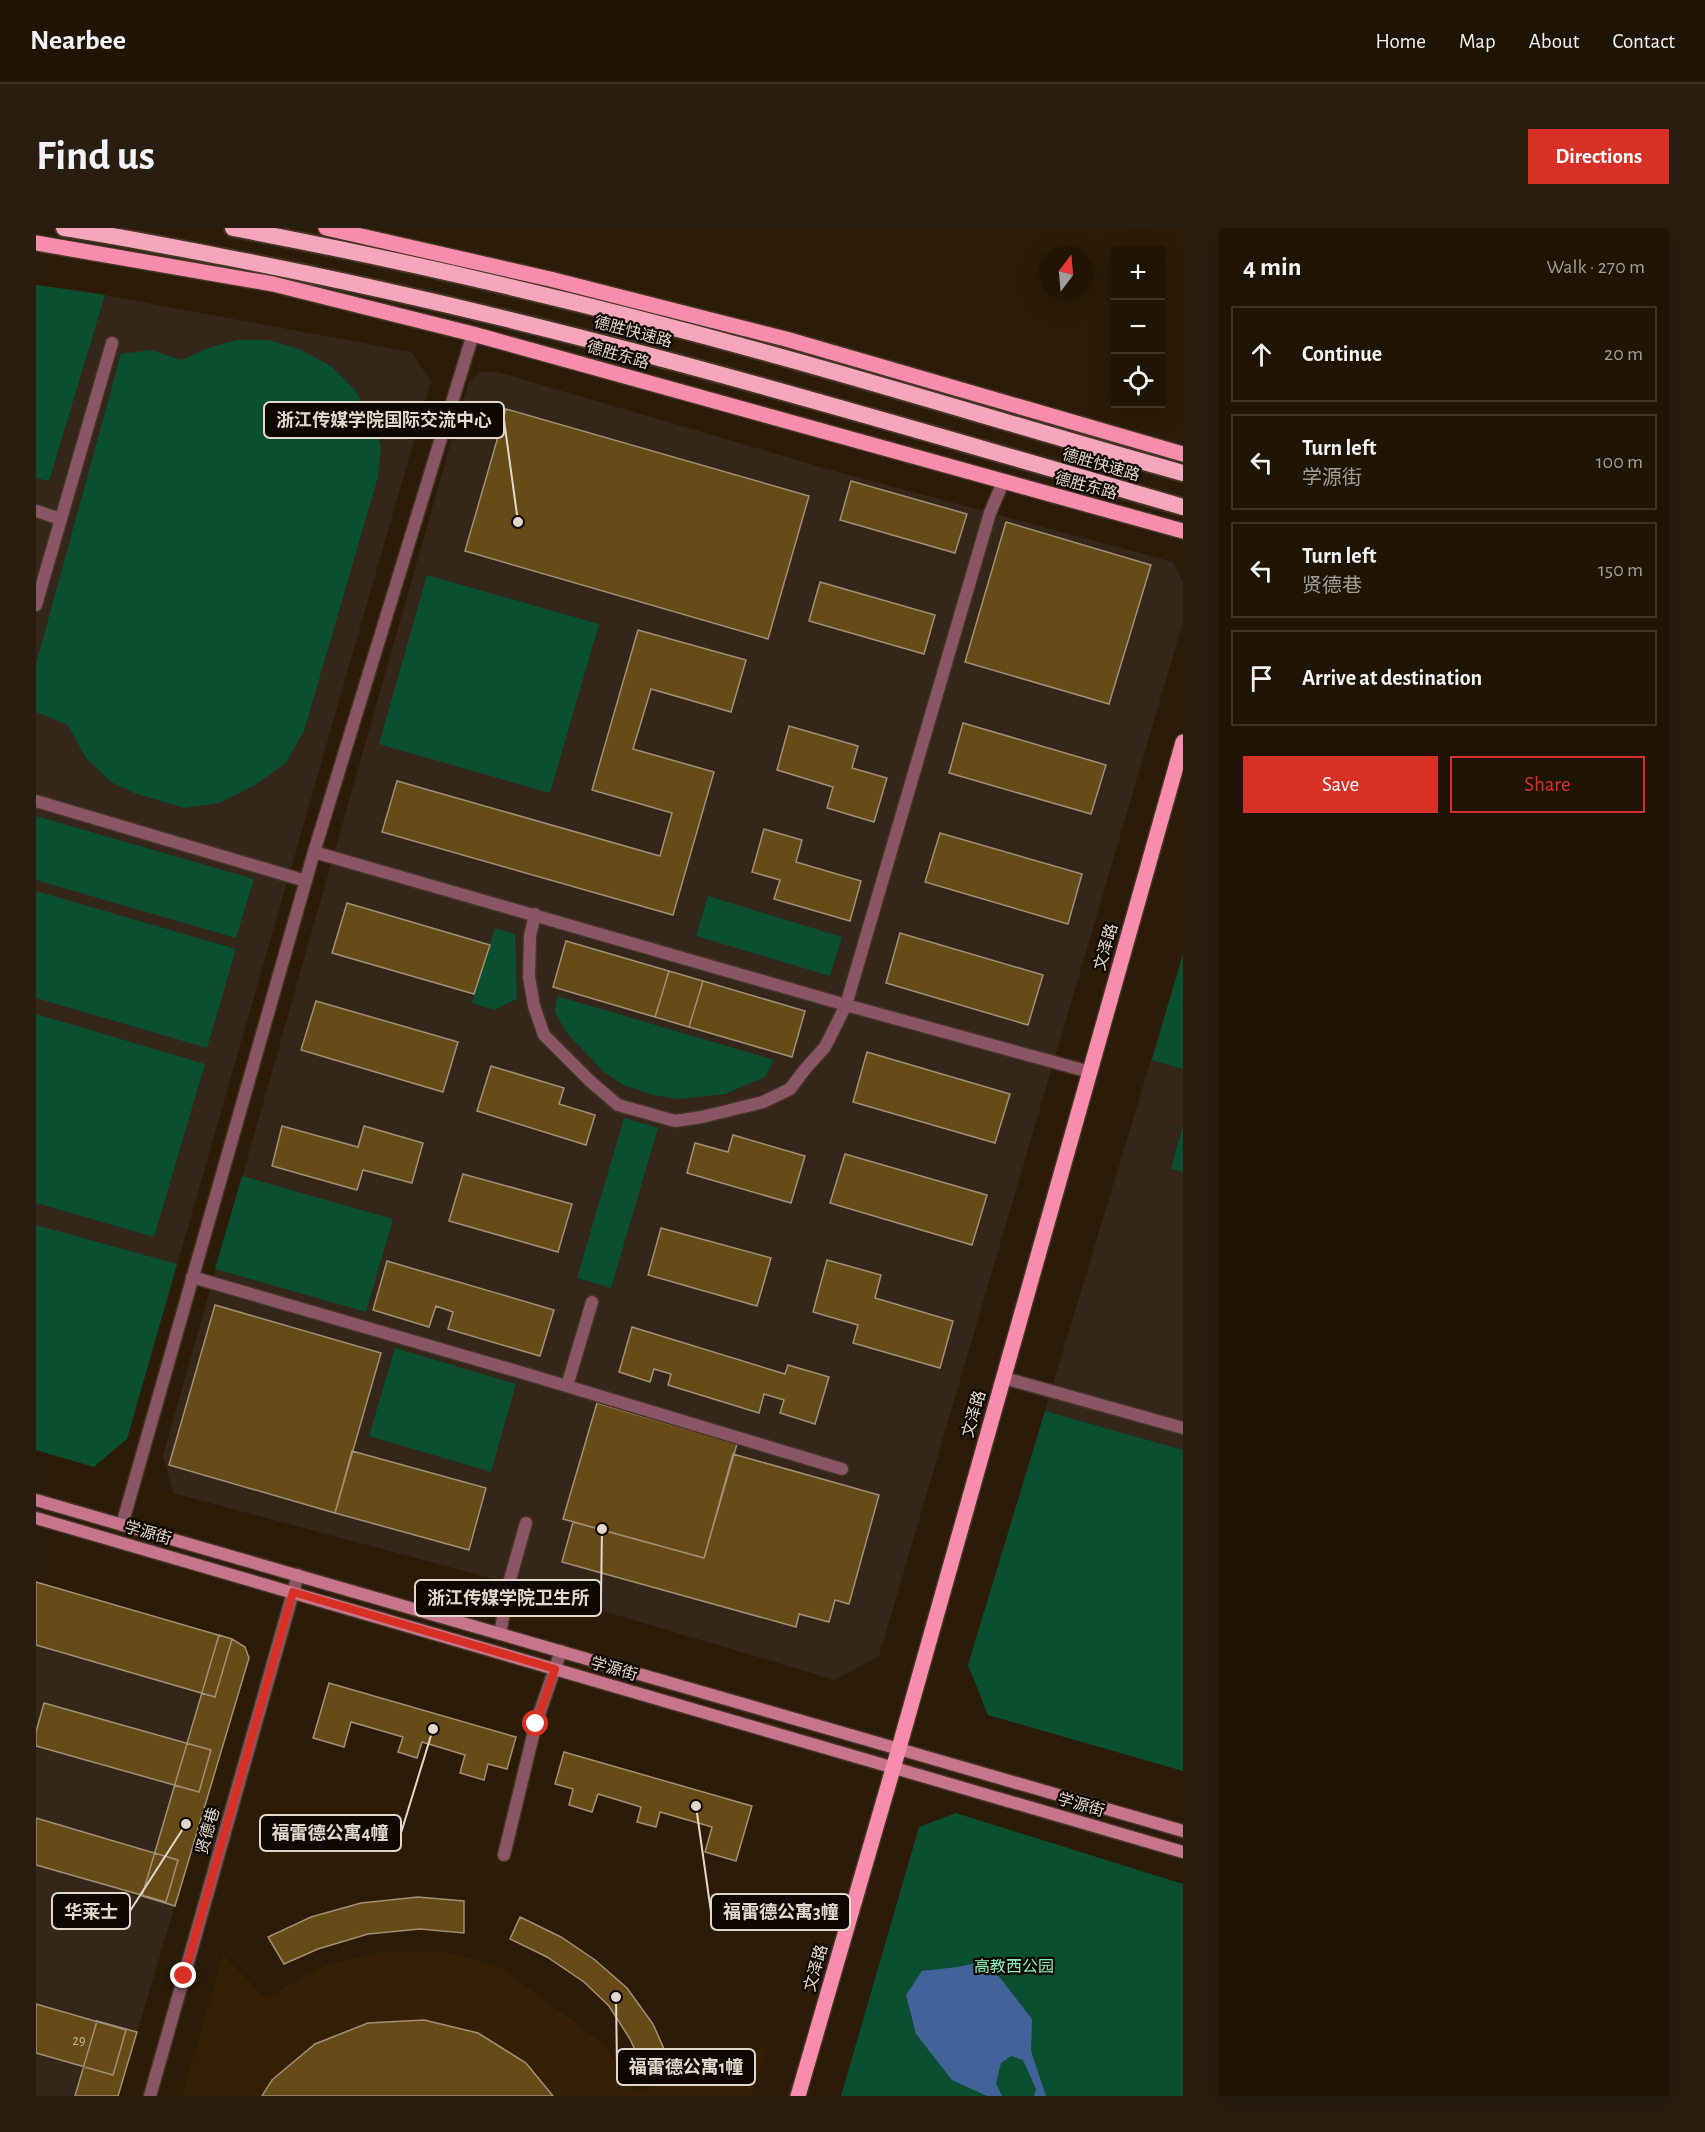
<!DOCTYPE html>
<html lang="en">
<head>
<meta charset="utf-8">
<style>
  :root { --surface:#201405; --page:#281d0f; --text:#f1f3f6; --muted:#a29e9a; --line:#3d3327; --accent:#d93025 }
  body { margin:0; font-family:"Alegreya Sans","Noto Sans SC",sans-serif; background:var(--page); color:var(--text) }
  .controls { position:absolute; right:18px; top:18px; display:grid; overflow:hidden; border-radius:0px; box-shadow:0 6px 24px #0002 }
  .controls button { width:54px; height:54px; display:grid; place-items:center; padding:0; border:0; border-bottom:2px solid var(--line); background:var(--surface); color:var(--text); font:30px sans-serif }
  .compass { position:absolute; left:1003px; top:18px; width:54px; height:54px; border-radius:50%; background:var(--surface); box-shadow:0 6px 24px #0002; rotate:16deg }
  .stop { position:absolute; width:18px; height:18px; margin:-14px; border:4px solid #d93025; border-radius:50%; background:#fff }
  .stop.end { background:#d93025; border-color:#fff; box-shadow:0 2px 6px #0008 }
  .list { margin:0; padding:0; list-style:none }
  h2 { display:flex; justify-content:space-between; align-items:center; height:78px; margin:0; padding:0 24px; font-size:26px }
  h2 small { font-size:20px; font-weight:400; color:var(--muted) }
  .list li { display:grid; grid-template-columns:39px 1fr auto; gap:18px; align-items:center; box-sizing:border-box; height:96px; margin:0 12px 12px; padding:0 12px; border:2px solid var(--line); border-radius:0px }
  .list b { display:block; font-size:22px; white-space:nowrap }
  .list p { margin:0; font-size:20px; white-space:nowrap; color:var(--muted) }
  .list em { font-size:20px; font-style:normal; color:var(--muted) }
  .actions { display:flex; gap:12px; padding:18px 24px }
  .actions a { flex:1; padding:14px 0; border:2px solid var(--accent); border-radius:0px; text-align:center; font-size:21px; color:var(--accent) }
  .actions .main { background:var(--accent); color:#fff }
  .icon { flex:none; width:33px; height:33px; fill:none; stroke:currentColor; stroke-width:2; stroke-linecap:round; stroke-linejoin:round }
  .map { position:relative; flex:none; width:1147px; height:1868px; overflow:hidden; border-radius:0px }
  header { display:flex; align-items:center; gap:36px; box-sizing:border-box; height:84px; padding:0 30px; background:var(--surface); border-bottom:2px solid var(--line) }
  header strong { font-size:28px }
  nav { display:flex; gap:33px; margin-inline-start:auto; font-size:21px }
  .intro { display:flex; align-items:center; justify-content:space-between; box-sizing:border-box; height:144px; padding:0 36px }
  h1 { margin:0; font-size:42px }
  .button { padding:15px 27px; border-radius:0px; background:var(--accent); color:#fff; font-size:21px; font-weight:700 }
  main { display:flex; gap:36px; padding:0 36px }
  aside { flex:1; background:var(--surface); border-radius:0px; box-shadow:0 6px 24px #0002 }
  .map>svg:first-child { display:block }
  .built { fill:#352005 }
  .education { fill:#34271a }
  .green { fill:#094f30 }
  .water { fill:#426299 }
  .building { fill:#674b17; stroke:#a08f76; stroke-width:1.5 }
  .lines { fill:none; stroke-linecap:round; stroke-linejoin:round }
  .minor-casing { stroke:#453523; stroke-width:15 }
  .secondary-casing { stroke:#453523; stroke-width:15 }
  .primary-casing { stroke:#453523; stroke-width:18 }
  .trunk-casing { stroke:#453523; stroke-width:20 }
  .minor { stroke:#8a5665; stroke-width:12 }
  .secondary { stroke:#c7758d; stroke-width:12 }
  .primary { stroke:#f78cac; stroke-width:15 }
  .trunk { stroke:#f6a6bc; stroke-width:16 }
  .route { stroke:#d93025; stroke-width:8 }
  .labels { text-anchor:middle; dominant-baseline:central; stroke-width:4.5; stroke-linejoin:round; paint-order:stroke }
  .number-label { font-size:14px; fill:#c4b59f }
  .street-label { font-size:16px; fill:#e3d8cc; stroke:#0e0702 }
  .park-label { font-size:16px; fill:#8af1b7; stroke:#0e0702 }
  .leader { fill:none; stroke:#e3d8cc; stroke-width:2 }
  .callout-dot { fill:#e3d8cc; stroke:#0e0702; stroke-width:2 }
  .callout { fill:#0e0702; stroke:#e3d8cc; stroke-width:2 }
  .callout-label { font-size:18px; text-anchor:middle; font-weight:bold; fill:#e3d8cc }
</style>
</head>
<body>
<header>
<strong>Nearbee</strong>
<nav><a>Home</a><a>Map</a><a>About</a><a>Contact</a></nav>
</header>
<div class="intro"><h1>Find us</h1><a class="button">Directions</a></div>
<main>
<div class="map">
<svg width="1147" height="1868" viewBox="0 0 1147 1868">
  <rect width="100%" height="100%" fill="#2b1b07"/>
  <path class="built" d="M346 1724H411L464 1739 568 1816 599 1864 731 1818 715 1868H146L187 1727 230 1770 290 1737Z"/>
  <path class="education" d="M0 57 42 62 375 124 395 153 91 1211 58 1239 0 1222Z
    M444 144H462L795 242 1137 334 1147 355V394L843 1428 799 1452 473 1355 137 1265 127 1227 419 200 432 156Z
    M1147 726V1543L952 1487 932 1437Z
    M0 1354 196 1411 209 1419 213 1430 82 1868H0Z"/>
  <path class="green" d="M0 57 69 67 13 253 0 250Z
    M202 112H233L265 122 295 138 319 162 337 195 345 220 342 249 268 503 249 536 219 557 183 575 148 580 98 565 75 554 50 530 32 497 0 484V436L85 126 115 122 145 132 175 119Z
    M391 347 563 396 514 565 343 516Z
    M0 588 218 651 200 710 0 652Z
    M0 663 200 721 171 820 0 770Z
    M672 668 806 709 794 748 660 708Z
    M459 700 479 706 481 771 458 782 436 775Z
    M1147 726V841L1116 832Z
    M521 768 738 832 729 849 689 866 642 871 618 867 587 857 568 844 530 804 519 784Z
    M0 786 169 836 118 1009 0 975Z
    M588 890 622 900 575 1060 541 1050Z
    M1147 897V944L1135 941Z
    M206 948 357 991 330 1084 179 1041Z
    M0 997 141 1036 91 1211 58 1239 0 1222Z
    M359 1120 480 1156 455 1244 333 1208Z
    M1009 1183 1147 1222V1543L952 1487 932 1437Z
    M920 1585 1147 1656V1868H805L883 1599Z"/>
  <path class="water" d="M951 1733 996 1791 995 1823 1010 1868H998L1000 1861 987 1832 975 1828 965 1835 960 1855 966 1868H951L916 1852 880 1806 870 1767 886 1743 921 1739Z"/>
  <path class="building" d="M470 181 773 268 732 411 429 323Z
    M815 253 931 286 919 325 804 292Z
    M970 294 1115 337 1073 476 929 434Z
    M784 354 899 387 888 426 773 393Z
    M602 402 710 432 695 484 615 461 597 521 678 544 637 687 346 604 361 553 624 628 636 585 556 562Z
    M927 495 1070 537 1055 586 913 545Z
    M753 498 822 518 816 540 851 550 838 594 791 580 797 559 741 542Z
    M728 601 766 612 760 634 825 653 814 693 738 671 744 652 716 644Z
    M904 605 1046 646 1032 696 889 654Z
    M311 675 454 717 438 766 296 725Z
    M864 705 1007 747 992 797 850 755Z
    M530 713 633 743 619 789 517 759Z
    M633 743 667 753 653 799 619 789Z
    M667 753 769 783 756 829 653 799Z
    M280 773 422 814 407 864 265 822Z
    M831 824 974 866 959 915 817 874Z
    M455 838 528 860 523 876 559 887 550 917 441 883Z
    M246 898 322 919 328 898 387 915 376 955 327 942 321 962 236 938Z
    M697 907 769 928 755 975 651 945 659 915 692 924Z
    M809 926 951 967 936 1017 794 975Z
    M427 946 536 976 522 1024 413 993Z
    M625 1000 735 1030 721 1078 612 1047Z
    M791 1032 845 1047 839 1070 917 1093 904 1140 817 1115 822 1097 777 1084Z
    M351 1033 518 1082 504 1128 412 1101 417 1084 400 1078 393 1099 337 1082Z
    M179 1077 345 1125 299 1285 133 1237Z
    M596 1099 749 1146 752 1137 793 1149 779 1196 744 1185 748 1172 728 1166 723 1185 632 1157 635 1146 618 1141 614 1154 583 1144Z
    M561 1175 701 1216 668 1330 527 1291Z
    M316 1223 450 1260 433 1322 299 1285Z
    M697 1226 843 1267 813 1376 799 1372 793 1394 763 1386 760 1399 526 1334 537 1294 668 1330Z
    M0 1354 196 1411 179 1469 0 1417Z
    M183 1407 196 1411 209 1419 213 1430 139 1678 106 1668Z
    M293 1455 480 1509 471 1541 452 1536 448 1552 424 1545 429 1527 386 1514 381 1530 362 1524 367 1509 315 1494 308 1519 277 1510Z
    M8 1475 175 1522 163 1564 0 1518V1504Z
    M528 1524 716 1578 700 1633 669 1624 676 1599 624 1584 620 1599 601 1594 605 1579 562 1566 556 1584 533 1577 537 1561 519 1556Z
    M0 1590 142 1632 130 1674 0 1637Z
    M382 1669 428 1673V1705L384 1701 332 1706 282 1721 248 1736 232 1709 275 1689 325 1675Z
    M484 1689 525 1709 559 1732 591 1760 617 1796 628 1821 605 1835 594 1811 573 1778 548 1754 511 1729 474 1711Z
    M0 1776 90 1802 77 1847 0 1825Z
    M388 1792 442 1805 490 1835 517 1868H226L236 1852 279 1816 332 1795Z
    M61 1793 101 1804 82 1868H39Z"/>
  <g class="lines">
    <g class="minor-casing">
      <path id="minor" d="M0 283 25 291
        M0 377 76 115
        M0 573 270 653
        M278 624 810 777 1054 844
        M499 686 494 708 493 749 498 778 508 807 554 853 582 877 639 893 666 889 727 874 754 861 770 840 789 819 810 777 954 285 967 254
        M156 1049 494 1147 806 1241
        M968 1150 1147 1200
        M531 1158 556 1074
        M86 1297 278 624 437 106
        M464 1406 473 1355 490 1295
        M468 1627 500 1495 525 1423
        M114 1868 262 1347"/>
    </g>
    <g class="secondary-casing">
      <path id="secondary" d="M0 1272 1147 1603
        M0 1290 1147 1624"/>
    </g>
    <g class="primary-casing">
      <path id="primary" d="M290 0 514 51 750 111 1147 226
        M0 15 237 56 437 106 1147 303
        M762 1868 863 1520 1147 514"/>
    </g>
    <g class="trunk-casing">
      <path id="trunk" d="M28 0C82 8 135 19 188 29 513 91 830 187 1147 279
        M197 0C383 35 567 79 749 130 882 167 1014 208 1147 245"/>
    </g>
    <use href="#minor" class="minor"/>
    <use href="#secondary" class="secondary"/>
    <use href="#primary" class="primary"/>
    <use href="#trunk" class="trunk"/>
  </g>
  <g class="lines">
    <path class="route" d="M148 1748 257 1364 519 1441 500 1496"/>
  </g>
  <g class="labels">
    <g class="number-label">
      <text x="43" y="1813">29</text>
    </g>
    <g class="street-label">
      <text transform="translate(597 104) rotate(15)">德胜快速路</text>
      <text transform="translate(582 127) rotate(16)">德胜东路</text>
      <text transform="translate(1065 237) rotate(16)">德胜快速路</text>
      <text transform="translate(1050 258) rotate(15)">德胜东路</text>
      <text transform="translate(1070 719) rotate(-74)">文泽路</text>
      <text transform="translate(938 1186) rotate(-74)">文泽路</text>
      <text transform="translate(112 1305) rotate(16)">学源街</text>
      <text transform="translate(578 1441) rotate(16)">学源街</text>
      <text transform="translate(1045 1577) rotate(16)">学源街</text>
      <text transform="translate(172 1603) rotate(-74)">贤德巷</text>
      <text transform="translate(780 1740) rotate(-74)">文泽路</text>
    </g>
    <g class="park-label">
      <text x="978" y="1739">高教西公园</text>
    </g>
  </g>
  <path class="leader" d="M482 294L468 192M566 1301L565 1370M397 1501L365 1605M150 1596L94 1683M660 1578L675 1684M580 1769L581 1839"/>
  <g class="callout-dot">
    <circle cx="482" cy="294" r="6"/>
    <circle cx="566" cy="1301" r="6"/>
    <circle cx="397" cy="1501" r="6"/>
    <circle cx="150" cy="1596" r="6"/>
    <circle cx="660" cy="1578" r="6"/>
    <circle cx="580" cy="1769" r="6"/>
  </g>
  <g class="callout">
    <rect x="228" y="174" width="240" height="36" rx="6"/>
    <rect x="379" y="1352" width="186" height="36" rx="6"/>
    <rect x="224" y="1587" width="141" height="36" rx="6"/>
    <rect x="16" y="1665" width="78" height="36" rx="6"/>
    <rect x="675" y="1666" width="139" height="36" rx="6"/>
    <rect x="581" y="1821" width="138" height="36" rx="6"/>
  </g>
  <g class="callout-label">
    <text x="348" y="198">浙江传媒学院国际交流中心</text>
    <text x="472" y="1376">浙江传媒学院卫生所</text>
    <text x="294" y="1611">福雷德公寓4幢</text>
    <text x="55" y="1690">华莱士</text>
    <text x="745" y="1690">福雷德公寓3幢</text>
    <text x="650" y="1845">福雷德公寓1幢</text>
  </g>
</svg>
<div class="controls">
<button>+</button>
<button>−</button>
<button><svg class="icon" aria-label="locate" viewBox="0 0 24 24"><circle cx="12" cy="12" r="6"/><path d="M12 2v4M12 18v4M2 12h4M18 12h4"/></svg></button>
</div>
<svg class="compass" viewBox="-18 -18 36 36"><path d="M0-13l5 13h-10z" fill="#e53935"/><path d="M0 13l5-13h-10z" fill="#a29e9a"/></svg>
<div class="stop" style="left:500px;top:1496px"></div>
<div class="stop end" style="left:148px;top:1748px"></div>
</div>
<aside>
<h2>4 min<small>Walk · 270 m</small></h2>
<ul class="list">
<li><svg class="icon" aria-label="ahead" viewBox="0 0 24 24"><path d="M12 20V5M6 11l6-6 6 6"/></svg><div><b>Continue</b></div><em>20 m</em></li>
<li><svg class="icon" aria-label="left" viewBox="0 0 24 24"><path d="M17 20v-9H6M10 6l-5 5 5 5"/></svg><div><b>Turn left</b><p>学源街</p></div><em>100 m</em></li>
<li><svg class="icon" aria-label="left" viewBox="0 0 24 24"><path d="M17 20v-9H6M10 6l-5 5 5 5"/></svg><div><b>Turn left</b><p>贤德巷</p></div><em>150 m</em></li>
<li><svg class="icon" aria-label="arrive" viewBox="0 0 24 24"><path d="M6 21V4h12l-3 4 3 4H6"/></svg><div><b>Arrive at destination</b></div></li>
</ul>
<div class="actions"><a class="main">Save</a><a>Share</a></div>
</aside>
</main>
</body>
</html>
